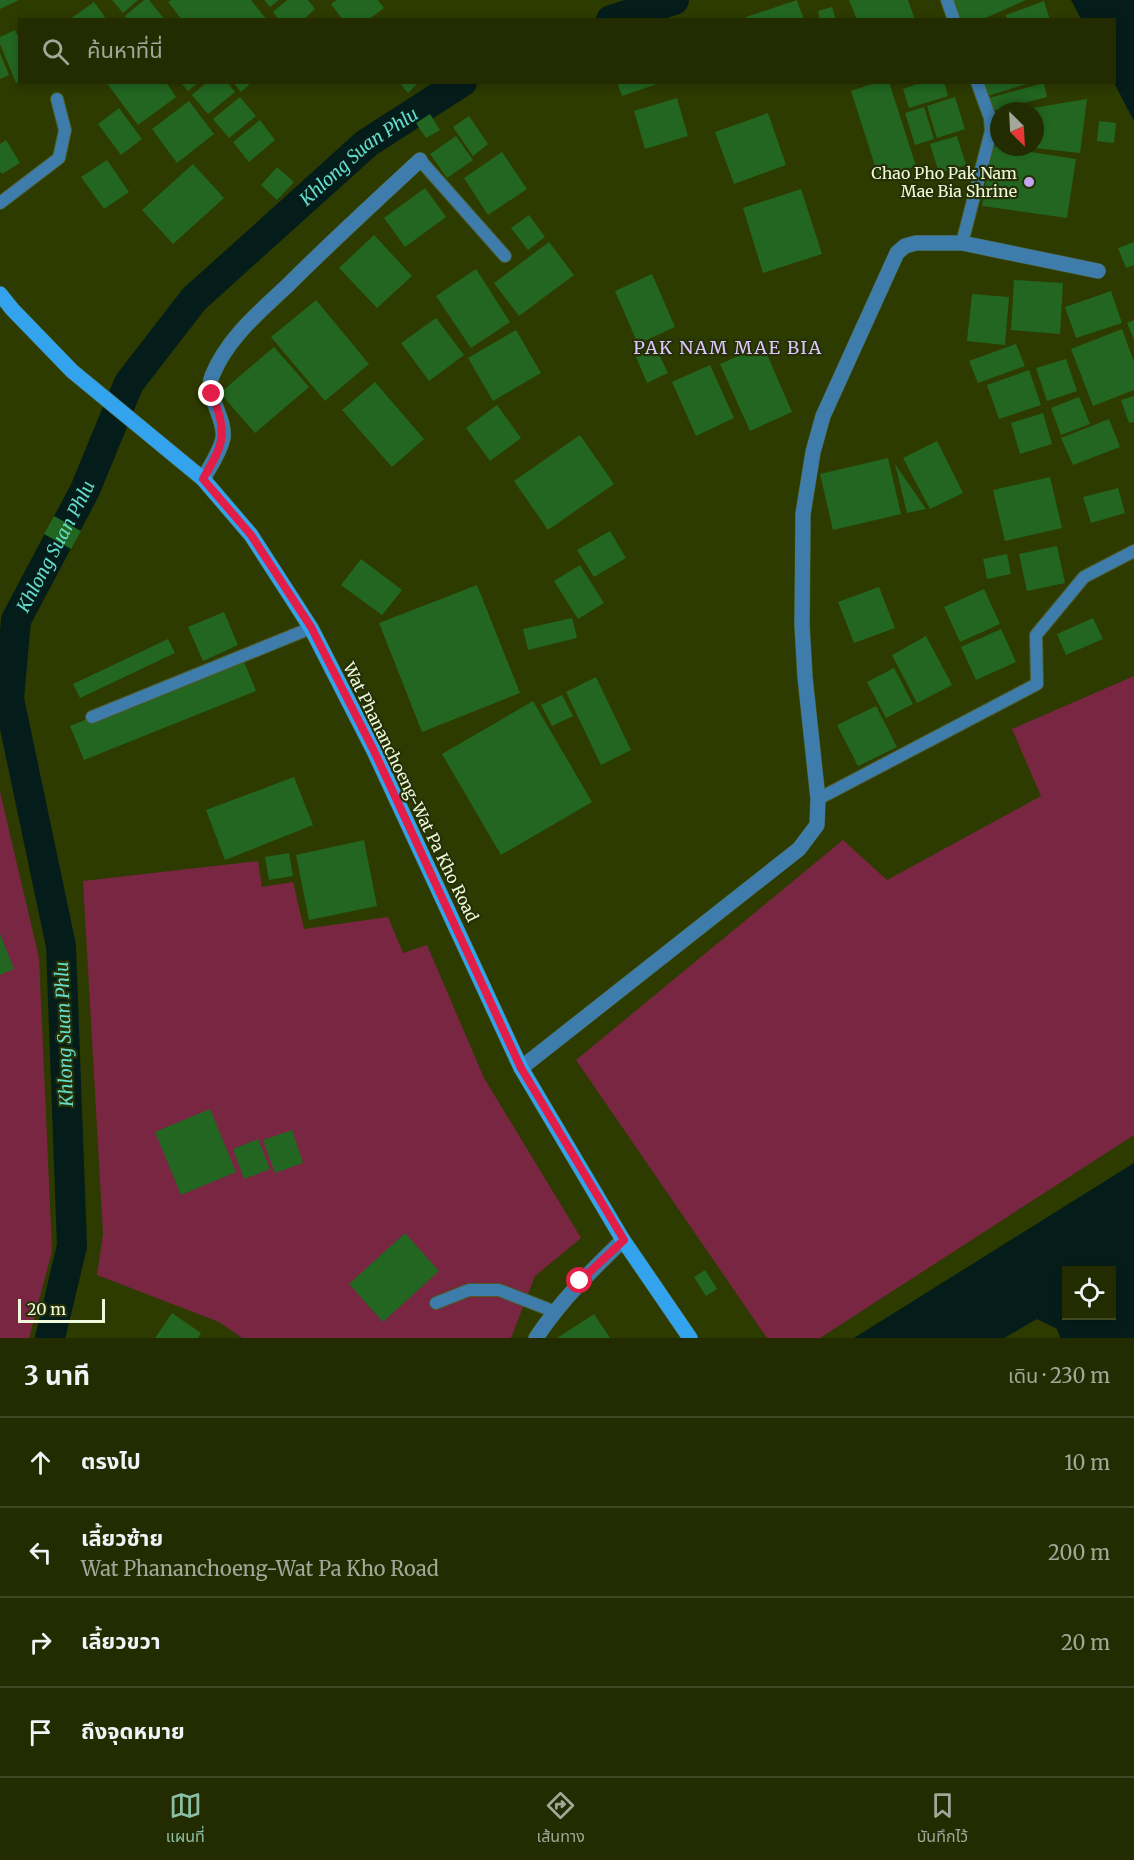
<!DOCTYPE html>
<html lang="th">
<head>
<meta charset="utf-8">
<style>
  :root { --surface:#222c00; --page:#2a340a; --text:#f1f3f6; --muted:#a2a799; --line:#3f4822; --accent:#8abfa5 }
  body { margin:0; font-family:Merriweather,"Noto Sans Thai",serif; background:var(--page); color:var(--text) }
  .controls { position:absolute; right:18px; bottom:18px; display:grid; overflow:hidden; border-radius:0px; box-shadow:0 3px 9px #0003 }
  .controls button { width:54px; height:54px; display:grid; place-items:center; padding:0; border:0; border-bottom:2px solid var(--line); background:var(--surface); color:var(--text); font:30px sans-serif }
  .compass { position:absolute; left:990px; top:102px; width:54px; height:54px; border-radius:50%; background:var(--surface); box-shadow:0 3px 9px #0003; rotate:156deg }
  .scale { position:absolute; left:18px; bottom:15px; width:87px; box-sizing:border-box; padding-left:6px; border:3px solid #effadc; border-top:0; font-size:16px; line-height:21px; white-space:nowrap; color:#effadc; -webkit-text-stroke:4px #253006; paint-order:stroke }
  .stop { position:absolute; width:18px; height:18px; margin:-14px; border:4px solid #e11d48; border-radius:50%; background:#fff }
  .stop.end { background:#e11d48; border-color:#fff; box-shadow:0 2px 6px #0008 }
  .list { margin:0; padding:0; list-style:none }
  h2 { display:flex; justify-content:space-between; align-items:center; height:78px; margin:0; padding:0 24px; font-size:26px }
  h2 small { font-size:20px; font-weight:400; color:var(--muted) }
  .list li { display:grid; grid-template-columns:39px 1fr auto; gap:18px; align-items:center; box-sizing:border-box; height:90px; padding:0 24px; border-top:2px solid var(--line) }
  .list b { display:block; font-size:22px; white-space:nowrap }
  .list p { margin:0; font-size:20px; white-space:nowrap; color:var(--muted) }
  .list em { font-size:20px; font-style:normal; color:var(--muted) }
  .icon { flex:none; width:33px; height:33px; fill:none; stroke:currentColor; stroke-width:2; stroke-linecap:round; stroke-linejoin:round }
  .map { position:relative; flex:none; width:1134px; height:1338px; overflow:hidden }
  .search { position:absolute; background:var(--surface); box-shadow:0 3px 9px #0003; left:18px; right:18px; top:18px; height:66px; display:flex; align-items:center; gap:15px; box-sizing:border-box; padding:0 21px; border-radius:0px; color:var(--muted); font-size:22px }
  .sheet { height:438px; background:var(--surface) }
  nav { display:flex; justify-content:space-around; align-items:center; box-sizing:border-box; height:84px; border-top:2px solid var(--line); background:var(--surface); font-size:16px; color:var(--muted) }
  nav a { display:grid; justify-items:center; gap:3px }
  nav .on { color:var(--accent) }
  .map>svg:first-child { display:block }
  .green { fill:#792642 }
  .water { fill:#051d1a; fill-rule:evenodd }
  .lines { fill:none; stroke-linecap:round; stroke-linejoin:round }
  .canal { stroke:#051d1a; stroke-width:30 }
  .building { fill:#226621 }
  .lane-casing { stroke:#4c5a23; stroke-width:14 }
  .street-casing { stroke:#4c5a23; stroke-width:16 }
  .secondary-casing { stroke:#4c5a23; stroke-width:16 }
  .lane { stroke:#3e7dab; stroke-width:12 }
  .street { stroke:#3e7dab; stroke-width:15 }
  .secondary { stroke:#34a3ed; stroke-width:15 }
  .route { stroke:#e11d48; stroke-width:8 }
  .poi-dot { fill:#c5a7f1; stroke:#253006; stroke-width:2 }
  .labels { text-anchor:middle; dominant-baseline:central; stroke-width:4.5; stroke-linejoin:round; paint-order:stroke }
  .poi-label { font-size:16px; fill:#effadc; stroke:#253006; text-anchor:end }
  .street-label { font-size:16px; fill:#effadc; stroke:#253006 }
  .water-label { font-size:18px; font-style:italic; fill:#64dccb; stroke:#253006 }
  .neighbourhood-label { font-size:18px; letter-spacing:1.5px; fill:#ddc7ff; stroke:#253006 }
</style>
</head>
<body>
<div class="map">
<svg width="1134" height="1338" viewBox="0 0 1134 1338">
  <rect width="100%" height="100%" fill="#2d3b00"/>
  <path class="green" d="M1134 676V1135L820 1338H767L576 1060 843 840 887 880 1041 796 1012 729Z
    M0 792 39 958 52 1251 29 1338H0Z
    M258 861 262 887 293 882 304 929 388 917 403 953 427 945 484 1078 581 1238 535 1276 511 1338H242L219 1322 97 1275 103 1234 83 881Z"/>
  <path class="water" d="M1071 0H1134V121L1114 83V20L1081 19Z
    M1134 1163V1338H1060L1057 1329 1037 1319 1004 1338H854ZM1066 1270H1112V1316H1066Z"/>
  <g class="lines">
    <g class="canal">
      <path d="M611 20 674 0"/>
      <path id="s1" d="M50 1338 72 1246 61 946 9 699 16 620 85 490 129 383 194 299 367 143 462 82"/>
    </g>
  </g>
  <path class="building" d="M0 0H19L0 9Z
    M112 0H138L123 13Z
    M144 0H149L165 20H128L125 16Z
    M171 0H251L267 20H182L168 2Z
    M264 0H279L270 7Z
    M287 0H308L315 9 303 20H279L273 12Z
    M337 0H378L384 8 368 20H343L331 4Z
    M797 0 804 20H747L746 17Z
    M849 0H908L915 20H857Z
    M952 0H1026L981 20H960Z
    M1044 1 1050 20H1007L1006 15Z
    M94 2 105 17 101 20H69Z
    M832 7 836 20H820L818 11Z
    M15 30 20 40V82L16 83 0 44V37Z
    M0 53 9 75 0 79Z
    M106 82H166L176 97 138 125Z
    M180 82H199L188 91Z
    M207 82H227L235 92 208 114 192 95Z
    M233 82H252L241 92Z
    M399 82H419L408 93Z
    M617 82H660V83L622 96Z
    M878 82H889L916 166 879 178 851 91Z
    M922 82H944L948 96 909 108 903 89Z
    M984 82H1029V83L988 96Z
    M1044 83 1047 97 992 111 989 98Z
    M240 97 256 116 229 138 213 119Z
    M955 97 965 129 937 138 927 106Z
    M677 98 688 136 645 149 634 111Z
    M1087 99 1080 153 1035 148V111H1015Z
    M189 101 214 134 177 163 152 129Z
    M924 107 934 139 915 145 905 113Z
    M119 108 142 139 121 155 98 124Z
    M768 113 786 165 734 184 715 132Z
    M430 114 440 130 426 138 416 123Z
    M469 116 488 144 473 156 453 127Z
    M260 120 275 140 249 162 233 142Z
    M1099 121 1116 123 1114 143 1097 141Z
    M456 136 473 160 447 178 430 154Z
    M957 136 966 165 939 173 930 144Z
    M6 140 20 163 2 174 0 171V144Z
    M992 146 1076 159 1067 218 982 206Z
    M502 152 527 189 488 215 464 178Z
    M107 160 129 192 104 209 81 177Z
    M193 164 224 198 173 244 142 210Z
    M277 167 294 182 277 200 261 185Z
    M425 188 446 217 405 247 384 218Z
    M801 189 822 254 763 273 743 208Z
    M529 215 545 237 528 250 511 228Z
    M374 235 412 276 377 308 339 268Z
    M549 242 574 275 519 316 494 283Z
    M1134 242V265L1126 268 1118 248Z
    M476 269 510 322 471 348 436 296Z
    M652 274 675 327 638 344 615 291Z
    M1014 280 1063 283 1060 334 1011 330Z
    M1111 291 1122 323 1076 338 1065 307Z
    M972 294 1009 297 1005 345 967 341Z
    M316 300 369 364 325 401 271 337Z
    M436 318 464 355 429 381 401 343Z
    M1134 320V340L1127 323Z
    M1122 329 1134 362V390L1093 406 1071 349Z
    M516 330 541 373 493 401 468 358Z
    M1016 344 1025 366 978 383 969 361Z
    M763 345 792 412 750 431 720 364Z
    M274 347 309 387 255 433 220 393Z
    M656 348 668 373 647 383 636 357Z
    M1066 359 1077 391 1047 401 1036 368Z
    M710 365 734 418 696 436 672 382Z
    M1029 370 1041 405 999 419 987 385Z
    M375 382 424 439 392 467 342 410Z
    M1134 396V422L1129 423 1121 400Z
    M1079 397 1090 424 1061 435 1051 408Z
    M497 405 521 438 490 461 466 428Z
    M1043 413 1052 444 1020 454 1011 423Z
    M1109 419 1120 447 1073 465 1061 438Z
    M580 435 614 484 548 530 514 481Z
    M937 441 963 493 930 509 903 458Z
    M888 458 901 514 833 530 820 474Z
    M895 464 926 509 907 513Z
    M1050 477 1062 528 1005 541 993 490Z
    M1118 488 1125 513 1091 523 1083 497Z
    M54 516 81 531 71 549 44 534Z
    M610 531 626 558 594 577 577 550Z
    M1057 546 1065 583 1027 591 1019 554Z
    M1007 554 1011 574 987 579 983 559Z
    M361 559 402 590 382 615 341 585Z
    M580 565 604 603 578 619 554 581Z
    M477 585 520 693 422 732 379 623Z
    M879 587 895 628 854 643 838 602Z
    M984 589 1000 624 960 642 944 607Z
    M224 612 238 645 203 661 188 627Z
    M572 618 577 638 528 650 523 629Z
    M1093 618 1103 639 1066 655 1057 634Z
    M1001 629 1016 662 976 680 961 647Z
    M926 636 952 685 917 703 892 655Z
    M168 639 175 653 80 698 73 684Z
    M242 657 256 691 84 760 70 726Z
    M894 668 913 704 886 718 867 682Z
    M596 677 631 750 601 765 566 692Z
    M562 695 573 716 552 726 541 705Z
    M533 701 592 802 501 855 442 754Z
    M876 706 897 747 858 766 837 725Z
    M294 777 313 825 225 860 206 810Z
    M364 840 377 906 309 920 296 855Z
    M289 853 293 876 269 880 265 857Z
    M0 934 14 969 0 975Z
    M210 1109 236 1172 181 1195 155 1132Z
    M292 1130 303 1163 275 1173 263 1140Z
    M258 1139 270 1169 244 1179 233 1149Z
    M405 1233 439 1271 383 1322 349 1284Z
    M705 1270 717 1289 706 1296 694 1277Z
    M172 1313 201 1333 198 1338H155Z
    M594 1314 610 1338H557Z"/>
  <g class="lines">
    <g class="lane-casing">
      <path id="lane" d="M947 0 954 20
        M420 160 505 256
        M0 203 59 158 65 130 57 99
        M962 243 991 131 990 118 977 82
        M92 717 311 628
        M818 799 1037 684 1036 635 1084 577 1134 551
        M436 1303 469 1290H499L553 1311"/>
    </g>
    <g class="street-casing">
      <path id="street" d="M203 479C210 466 220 453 223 438 226 418 204 394 212 376 227 339 258 313 287 286 330 243 375 202 420 160
        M521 1068 799 849 817 825 818 799 805 677 802 625 803 514 813 452 823 416 897 253 905 246 916 243H962L1098 271
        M536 1338C561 1300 591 1271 623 1240"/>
    </g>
    <g class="secondary-casing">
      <path id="secondary" d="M0 294 12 309 72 371 203 479 251 535 311 628 374 751 521 1068 623 1240 690 1338"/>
    </g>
    <use href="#lane" class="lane"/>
    <use href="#street" class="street"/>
    <use href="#secondary" class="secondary"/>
  </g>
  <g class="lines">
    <path class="route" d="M212 394C228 435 224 443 203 479L251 535 311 627 374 751 521 1068 624 1240 580 1281"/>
  </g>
  <circle class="poi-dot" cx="1029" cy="182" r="6"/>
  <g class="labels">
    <g class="poi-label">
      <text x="1017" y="173">Chao Pho Pak Nam<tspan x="1017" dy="18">Mae Bia Shrine</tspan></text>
    </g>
    <g class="street-label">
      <text transform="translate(411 792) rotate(64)">Wat Phananchoeng-Wat Pa Kho Road</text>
    </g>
    <g class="water-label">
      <text stroke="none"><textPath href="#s1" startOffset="1314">Khlong Suan Phlu</textPath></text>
      <text stroke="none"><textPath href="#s1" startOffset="810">Khlong Suan Phlu</textPath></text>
      <text transform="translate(64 1034) rotate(-92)">Khlong Suan Phlu</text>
    </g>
    <g class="neighbourhood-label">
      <text x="728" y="347">PAK NAM MAE BIA</text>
    </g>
  </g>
</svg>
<div class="controls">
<button><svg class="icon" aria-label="locate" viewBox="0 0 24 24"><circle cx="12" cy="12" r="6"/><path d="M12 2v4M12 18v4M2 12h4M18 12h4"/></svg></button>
</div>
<svg class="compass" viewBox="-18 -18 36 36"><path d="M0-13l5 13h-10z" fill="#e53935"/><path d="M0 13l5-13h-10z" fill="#a2a799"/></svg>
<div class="scale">20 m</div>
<div class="stop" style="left:580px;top:1281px"></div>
<div class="stop end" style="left:212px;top:394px"></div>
<div class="search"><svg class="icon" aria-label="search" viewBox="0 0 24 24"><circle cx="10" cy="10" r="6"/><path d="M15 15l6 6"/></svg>ค้นหาที่นี่</div>
</div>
<section class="sheet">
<h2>3 นาที<small>เดิน · 230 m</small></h2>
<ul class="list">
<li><svg class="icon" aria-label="ahead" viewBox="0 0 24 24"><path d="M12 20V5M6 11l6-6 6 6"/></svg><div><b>ตรงไป</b></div><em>10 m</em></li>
<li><svg class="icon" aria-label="left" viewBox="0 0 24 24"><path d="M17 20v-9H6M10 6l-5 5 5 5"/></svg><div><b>เลี้ยวซ้าย</b><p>Wat Phananchoeng-Wat Pa Kho Road</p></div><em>200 m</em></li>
<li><svg class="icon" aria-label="right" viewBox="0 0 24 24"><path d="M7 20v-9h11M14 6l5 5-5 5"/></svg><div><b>เลี้ยวขวา</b></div><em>20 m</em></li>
<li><svg class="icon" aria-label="arrive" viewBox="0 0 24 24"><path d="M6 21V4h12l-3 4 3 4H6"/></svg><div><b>ถึงจุดหมาย</b></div></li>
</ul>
</section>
<nav>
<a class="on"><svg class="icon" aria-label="map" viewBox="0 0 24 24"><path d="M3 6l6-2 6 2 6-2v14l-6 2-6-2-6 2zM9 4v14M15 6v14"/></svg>แผนที่</a>
<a><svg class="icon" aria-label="directions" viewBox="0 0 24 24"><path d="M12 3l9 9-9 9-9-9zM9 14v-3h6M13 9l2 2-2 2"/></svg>เส้นทาง</a>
<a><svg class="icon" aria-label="saved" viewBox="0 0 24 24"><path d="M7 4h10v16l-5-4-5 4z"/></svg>บันทึกไว้</a>
</nav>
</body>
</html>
